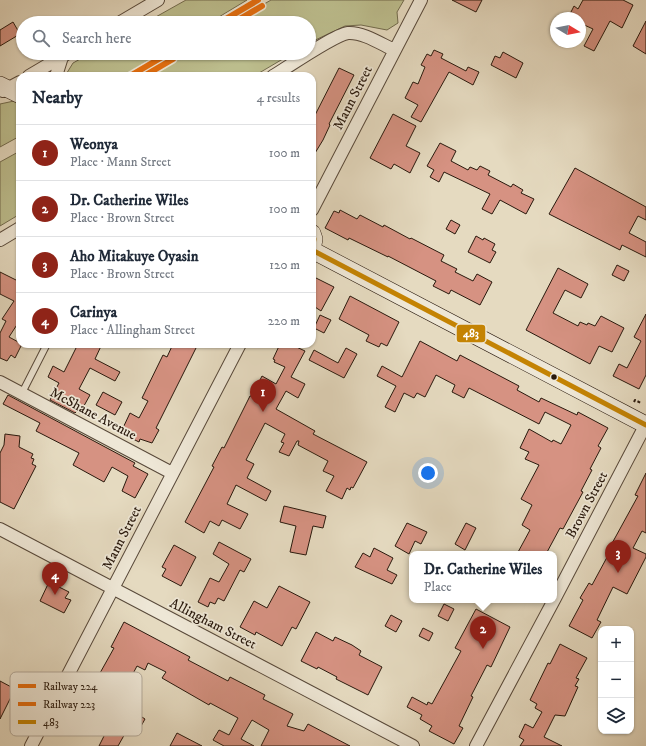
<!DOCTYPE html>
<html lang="en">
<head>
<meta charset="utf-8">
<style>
  :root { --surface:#fff; --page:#f2f2f3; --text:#1f2937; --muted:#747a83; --line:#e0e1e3; --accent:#8f2418 }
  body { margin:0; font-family:"IM FELL DW Pica",serif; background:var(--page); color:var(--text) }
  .controls { position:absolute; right:12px; bottom:12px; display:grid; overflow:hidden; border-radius:8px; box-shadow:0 1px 3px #0004 }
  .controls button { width:36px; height:36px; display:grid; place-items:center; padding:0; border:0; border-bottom:1px solid var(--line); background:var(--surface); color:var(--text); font:20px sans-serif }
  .compass { position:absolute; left:550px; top:12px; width:36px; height:36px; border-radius:50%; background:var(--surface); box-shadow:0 1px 3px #0004; rotate:100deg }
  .you { position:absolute; left:428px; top:473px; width:14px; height:14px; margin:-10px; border:3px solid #fff; border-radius:50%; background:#1a73e8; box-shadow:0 0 0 6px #1a73e833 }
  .badge { display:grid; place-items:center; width:26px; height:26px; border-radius:50%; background:var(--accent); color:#fff; font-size:13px; font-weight:700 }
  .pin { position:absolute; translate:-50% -33px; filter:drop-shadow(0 1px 2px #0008) }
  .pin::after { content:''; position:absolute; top:21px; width:14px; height:12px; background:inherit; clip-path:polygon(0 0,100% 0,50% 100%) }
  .popup { position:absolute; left:409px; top:551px; width:148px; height:52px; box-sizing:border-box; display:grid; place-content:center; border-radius:8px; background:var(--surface); filter:drop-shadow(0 1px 3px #0005); font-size:13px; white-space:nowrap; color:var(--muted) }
  .popup b { font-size:15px; color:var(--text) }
  .popup::after { content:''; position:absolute; left:50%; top:100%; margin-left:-8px; border:8px solid transparent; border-top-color:var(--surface) }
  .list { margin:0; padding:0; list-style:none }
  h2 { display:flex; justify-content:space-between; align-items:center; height:52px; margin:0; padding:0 16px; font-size:17px }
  h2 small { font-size:13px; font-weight:400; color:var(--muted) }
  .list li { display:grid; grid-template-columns:26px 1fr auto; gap:12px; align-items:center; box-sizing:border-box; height:56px; padding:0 16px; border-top:1px solid var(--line) }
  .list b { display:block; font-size:15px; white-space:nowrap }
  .list p { margin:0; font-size:13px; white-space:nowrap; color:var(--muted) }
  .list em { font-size:13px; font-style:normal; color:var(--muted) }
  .icon { flex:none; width:22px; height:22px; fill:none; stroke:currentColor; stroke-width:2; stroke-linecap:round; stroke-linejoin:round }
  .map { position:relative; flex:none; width:646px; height:746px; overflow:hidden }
  .search { position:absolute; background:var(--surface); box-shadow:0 1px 3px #0004; left:16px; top:16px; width:300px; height:44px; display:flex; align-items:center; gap:10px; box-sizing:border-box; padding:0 14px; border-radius:22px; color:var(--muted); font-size:15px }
  .panel { position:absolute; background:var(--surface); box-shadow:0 1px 3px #0004; left:16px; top:72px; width:300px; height:276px; border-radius:12px }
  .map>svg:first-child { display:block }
  .green { fill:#bcbd8d; stroke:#726b4d }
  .building { fill:#d69282; stroke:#29190d }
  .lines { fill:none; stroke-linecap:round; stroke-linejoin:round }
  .lane-casing { stroke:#58493a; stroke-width:8 }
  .street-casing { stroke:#58493a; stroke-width:14 }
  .secondary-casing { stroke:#29190d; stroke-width:18 }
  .path { stroke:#29190d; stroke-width:2; stroke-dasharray:3 2; stroke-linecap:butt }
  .lane { stroke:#eee7d6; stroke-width:6 }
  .street { stroke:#eee7d6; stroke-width:12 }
  .secondary { stroke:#eee7d6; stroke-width:17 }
  .bus-1-casing { stroke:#eee7d6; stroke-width:8 }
  .bus-1 { stroke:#c48303; stroke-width:5 }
  .rail-1-casing { stroke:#eee7d6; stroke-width:9 }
  .rail-2-casing { stroke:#eee7d6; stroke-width:9 }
  .rail-1 { stroke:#e56e0f; stroke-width:6 }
  .rail-2 { stroke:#e56e0f; stroke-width:6 }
  .bus-dot { fill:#29190d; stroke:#eee7d6; stroke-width:1.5 }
  .labels { text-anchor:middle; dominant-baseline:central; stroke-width:3.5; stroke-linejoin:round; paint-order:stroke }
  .street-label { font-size:14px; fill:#29190d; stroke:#eee7d6 }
  .key { fill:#eee7d6; stroke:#b3a99a; stroke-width:1 }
  .key-label { font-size:11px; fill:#29190d }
  .line-badge { stroke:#eee7d6; stroke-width:1.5 }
  .badge-label { font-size:11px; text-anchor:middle; font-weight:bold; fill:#fff }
</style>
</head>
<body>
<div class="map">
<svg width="646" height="746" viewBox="0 0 646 746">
  <rect width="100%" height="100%" fill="#e5dac0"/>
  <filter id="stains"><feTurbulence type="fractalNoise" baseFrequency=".005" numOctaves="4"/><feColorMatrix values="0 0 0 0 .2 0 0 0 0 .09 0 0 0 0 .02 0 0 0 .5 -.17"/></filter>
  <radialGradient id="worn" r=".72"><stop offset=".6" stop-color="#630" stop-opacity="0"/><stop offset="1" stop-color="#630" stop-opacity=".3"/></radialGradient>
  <path class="green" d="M186 0H247L209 23H145Z
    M271 0H404L397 12 398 23 387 30 361 25 345 26 309 43V23H232Z
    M91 53H160L123 76H65L73 63Z
    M180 53H293L254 76H140Z
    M14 101 20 104V136L0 147V104Z
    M20 151V214L0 226V162Z"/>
  <path class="building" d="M452 0H482L476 12Z
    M583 0H623L633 5 622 28 610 21 594 51 584 46 593 29 580 23V18H568L574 6 578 9Z
    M646 21V54L633 46Z
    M13 22 20 34 0 46V30Z
    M434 50 443 54 441 58 466 71 468 67 479 72 473 85 449 72 421 122 411 117 418 105 405 98 413 82 418 84 425 67 421 65 427 54 431 56Z
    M503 52 523 63 516 78 491 65 495 56 500 58Z
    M339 68 354 75 329 124 330 125 323 140 312 158V121Z
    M393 114 416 126 406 146 420 153 410 173 394 164 391 169 370 158Z
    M440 143 456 151 451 161 468 170 470 167 477 170 480 166 490 171 488 175 511 187 513 184 523 190 521 193 534 199 526 214 500 200 492 214 482 209 490 194 444 172 439 182 430 177 434 170 427 166Z
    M575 168 646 207V220L638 216 629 233 646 242V257L622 245 620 250 549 214Z
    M340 210 357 219 360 215 383 227 384 225 410 239 411 238 444 255 441 261 457 269 455 272 473 281 477 274 492 282 480 305 451 290 449 294 433 286 436 281 388 256V257L349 238 348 240 325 228 334 211 339 213Z
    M451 220 460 225 455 234 446 229Z
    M476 236 483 240 484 238 495 244 492 250 496 252 490 263 468 252Z
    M617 265 629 271 624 281 612 275Z
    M558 268 588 284 581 298 565 290 553 313 578 326 580 322 587 325 588 323 595 326 601 316 624 328 612 352 599 346 590 364 526 330Z
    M0 272 20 282V320L9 337 22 344 15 358 11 355 7 361 0 358V333L6 321 2 319 14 301 0 294Z
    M312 276 334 287 321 311 312 305Z
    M350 296 399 322 387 346 381 343 379 347 366 341 369 335 339 319Z
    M646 314V375L639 389 613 376 619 364 627 368 641 341 634 337Z
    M320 315 331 320 324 333 314 328Z
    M420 341 457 361 460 355 519 386 517 390 539 402 541 398 577 415 578 412 608 428 598 446 601 448 590 469 592 470 581 491 583 492 563 529 560 528 546 554H517L530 530 522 525 532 505 521 499 539 465 525 459 529 452 520 448 529 429 552 442 553 440 561 444 571 425 545 412 539 424 469 388 464 398 452 392 455 385 436 375 425 397 417 393 414 398 404 393 395 412 385 407 396 386 377 376 382 366 402 377Z
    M78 344H102L95 359 120 372 115 381 90 368 79 389 90 395 80 413 77 411 75 413 50 400 59 383 48 377 53 366 64 372Z
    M173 344H198L156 428 159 430 152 443 140 439 139 442 129 437 131 434 122 430 130 413 139 418 148 401 142 398 163 355 167 357Z
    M280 344H290L305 351 291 377 305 384 298 398 286 391 276 409 315 431 313 434 367 462 353 488 351 487 350 490 347 488 342 499 326 491 334 476 323 471 328 461 298 445 299 441H297L289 456 279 452 284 443 281 442 285 434 265 423 246 460 254 464 247 478 271 491 266 501 236 485 227 504 248 514 240 529 222 520 219 526 210 521 204 533 185 522 214 467 212 466 222 447 224 448 250 396H252L262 376 276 384 285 367 274 362 275 360 273 359Z
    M346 348 357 354 344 378 309 360 314 350 338 363Z
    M103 392 122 402 115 415 96 405Z
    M8 395 135 463 133 466 148 474 135 498 122 491 128 476 112 467 104 482 73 465 79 453 36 431 40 423 3 404Z
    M5 434 20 436 19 447 33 454 31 458 34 459 32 464 36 466 14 509 0 502V453L4 445Z
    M646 473V533L642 531 633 548 646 554V557L627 594 613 587 597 620 601 622 592 638 569 626 583 600 580 598 589 583 592 585 612 548 610 547 638 496 635 495Z
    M284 506 326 516 323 528 313 526 306 555 290 552 296 526 280 522Z
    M407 523 427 532 421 544 415 541 409 554 395 546Z
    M466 523 476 528 465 550 455 544Z
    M219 542 251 559 244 572 240 570 224 601 218 598 215 604 210 602 208 607 198 602 210 578 219 582 229 564 213 554Z
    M174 545 196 557 181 586 162 576 166 569 162 567Z
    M374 548 393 558 387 570 397 575 392 584 355 567 363 553 370 557Z
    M49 582 69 592 65 598 71 600 64 613 40 601Z
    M279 586 310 602 296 629 292 627 282 646 256 632 255 635 240 627 254 601 267 608Z
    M444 604 454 609 448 621 438 616Z
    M476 609 510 627 491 667 487 665 471 696 473 697 459 726 463 728 454 744 429 731 432 726 420 719 422 715 407 707 412 697 427 705 428 702 432 704 461 651 455 648Z
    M391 615 402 621 396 632 385 626Z
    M124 622 190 657 188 660 228 681 230 677 265 695 263 699 293 714 287 726 304 731 308 724 350 746H261L269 730 252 720 241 739 254 746H224L213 740 219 730 229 735 238 718 210 703 209 705 162 678 166 672 148 663 145 670 137 666 127 685 100 673 114 648 111 647Z
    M423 628 433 633 429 641 419 636Z
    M316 632 333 641 335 637 352 645 361 651 359 655 382 667 368 695 336 679 337 677 318 667 317 669 301 661Z
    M560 644 587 658 576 678 579 679 575 686 578 687 565 716 555 715 544 737 562 746H520L524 740 519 737 525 724 533 728 542 712 535 708 537 704 530 700 548 663 550 664Z
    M0 681 15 689 0 719Z
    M92 690 112 700 110 704 126 712 128 708 145 719 140 728 131 723 118 746H99L110 724 90 714 94 705 86 701Z
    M177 733 202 746H170Z"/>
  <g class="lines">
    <g class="lane-casing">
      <path id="lane" d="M22 393 47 344"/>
    </g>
    <g class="street-casing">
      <path id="street" d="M119 23 158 0
        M29 76 68 53
        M56 76 62 57
        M273 76C288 67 334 35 348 33 363 32 381 44 394 50
        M3 91 20 82
        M312 210 421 0
        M0 240 20 228
        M0 382 172 473
        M0 529 413 746
        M554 600 646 424
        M31 746 240 344
        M476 746 554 600"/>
    </g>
    <g class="secondary-casing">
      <path id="secondary" d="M0 85 20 95
        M312 233 314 239 312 250
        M312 250 646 425"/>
    </g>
    <path class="path" d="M634 402 635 400 641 403"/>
    <use href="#lane" class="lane"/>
    <use href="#street" class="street"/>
    <use href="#secondary" class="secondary"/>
    <g class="bus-1-casing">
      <path id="bus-1" d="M312 233 314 239 312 250 646 425"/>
    </g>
    <use href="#bus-1" class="bus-1"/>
    <g class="rail-1-casing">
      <path id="rail-1" d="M219 23 258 0
        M130 76 169 53"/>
    </g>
    <g class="rail-2-casing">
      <path id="rail-2" d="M233 23 262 6
        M144 76 173 59"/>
    </g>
    <use href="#rail-1" class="rail-1"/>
    <use href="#rail-2" class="rail-2"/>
  </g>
  <circle class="bus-dot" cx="554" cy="377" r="3.5"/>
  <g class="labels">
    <g class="street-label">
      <text transform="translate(353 98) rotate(-63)">Mann Street</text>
      <text transform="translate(93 414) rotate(28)">McShane Avenue</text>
      <text transform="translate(587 505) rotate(-62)">Brown Street</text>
      <text transform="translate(122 538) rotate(-63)">Mann Street</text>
      <text transform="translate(213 624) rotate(27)">Allingham Street</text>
    </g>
  </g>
  <rect x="10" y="672" width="132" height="64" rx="6" class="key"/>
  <rect x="18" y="684" width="18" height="4" fill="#e56e0f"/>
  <rect x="18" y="702" width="18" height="4" fill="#e56e0f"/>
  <rect x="18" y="720" width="18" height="4" fill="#c48303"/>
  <g class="key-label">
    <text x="43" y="690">Railway 224</text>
    <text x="43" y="708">Railway 223</text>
    <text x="43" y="726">483</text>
  </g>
  <rect class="line-badge" x="456" y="324" width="30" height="19" rx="4" fill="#c48303"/>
  <g class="badge-label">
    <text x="471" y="337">483</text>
  </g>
  <rect width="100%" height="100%" filter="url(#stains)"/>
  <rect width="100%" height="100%" fill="url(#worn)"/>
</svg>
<div class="controls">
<button>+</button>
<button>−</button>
<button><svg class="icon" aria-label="layers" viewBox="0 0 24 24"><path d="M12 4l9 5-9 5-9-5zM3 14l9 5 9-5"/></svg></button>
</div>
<svg class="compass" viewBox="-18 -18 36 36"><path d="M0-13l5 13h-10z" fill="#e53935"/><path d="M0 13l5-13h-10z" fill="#747a83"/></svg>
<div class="you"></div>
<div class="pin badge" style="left:263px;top:412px">1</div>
<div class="pin badge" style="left:483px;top:649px">2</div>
<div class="popup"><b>Dr. Catherine Wiles</b>Place</div>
<div class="pin badge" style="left:618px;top:573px">3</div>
<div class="pin badge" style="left:55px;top:595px">4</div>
<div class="search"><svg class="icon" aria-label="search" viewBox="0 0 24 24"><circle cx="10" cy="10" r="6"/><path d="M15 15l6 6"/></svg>Search here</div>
<section class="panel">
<h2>Nearby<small>4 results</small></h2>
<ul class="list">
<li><span class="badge">1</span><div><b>Weonya</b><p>Place · Mann Street</p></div><em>100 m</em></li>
<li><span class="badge">2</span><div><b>Dr. Catherine Wiles</b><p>Place · Brown Street</p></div><em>100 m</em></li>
<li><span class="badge">3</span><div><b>Aho Mitakuye Oyasin</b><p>Place · Brown Street</p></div><em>120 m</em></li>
<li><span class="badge">4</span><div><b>Carinya</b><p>Place · Allingham Street</p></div><em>220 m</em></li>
</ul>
</section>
</div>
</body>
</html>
